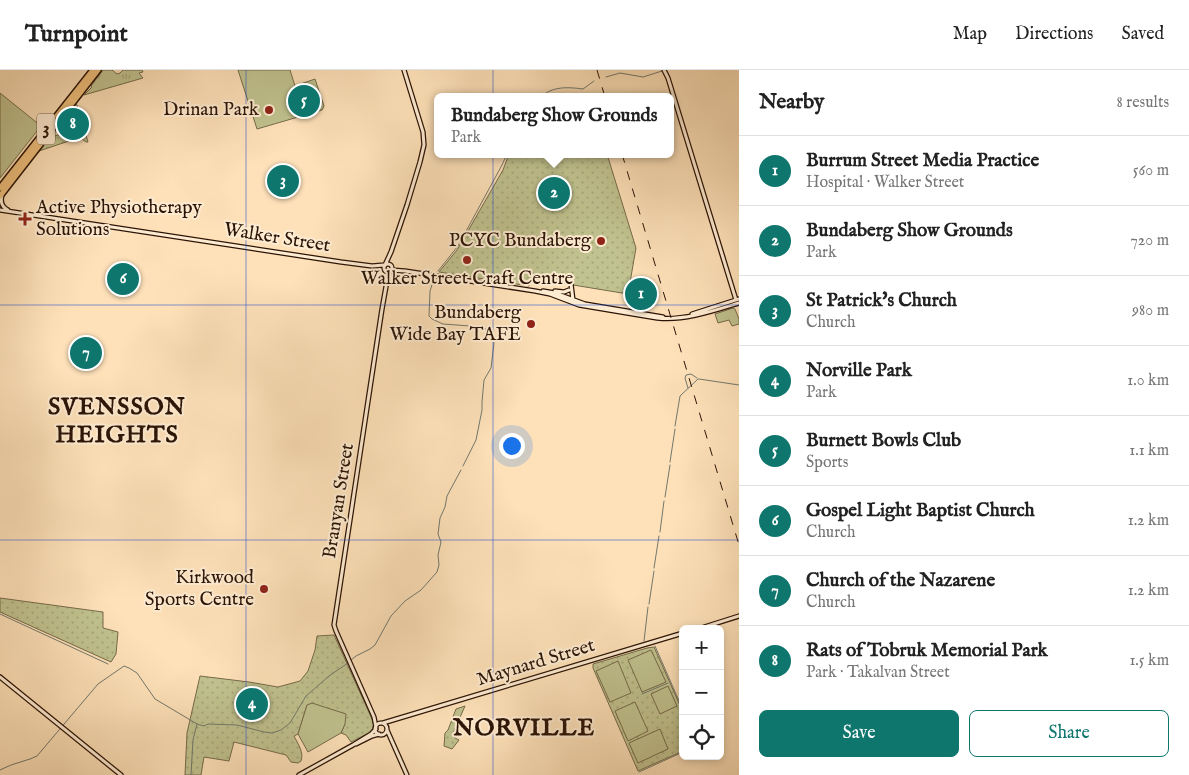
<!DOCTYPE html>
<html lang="en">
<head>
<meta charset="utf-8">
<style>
  :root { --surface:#fff; --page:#f6f6f6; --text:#222; --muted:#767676; --line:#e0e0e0; --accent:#0f766e }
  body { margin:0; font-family:"IM FELL English",serif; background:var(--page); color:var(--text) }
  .controls { position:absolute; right:15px; bottom:15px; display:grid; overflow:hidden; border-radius:8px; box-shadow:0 2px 8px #0003 }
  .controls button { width:45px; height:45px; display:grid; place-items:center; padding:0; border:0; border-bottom:1px solid var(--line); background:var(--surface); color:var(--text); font:25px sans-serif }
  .you { position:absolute; left:511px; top:375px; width:18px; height:18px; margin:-12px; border:4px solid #fff; border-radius:50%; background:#1a73e8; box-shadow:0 0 0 8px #1a73e833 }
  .badge { display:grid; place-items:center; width:32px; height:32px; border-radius:50%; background:var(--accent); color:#fff; font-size:16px; font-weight:700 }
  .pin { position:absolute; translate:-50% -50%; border:2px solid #fff; box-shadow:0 1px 5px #0006 }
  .popup { position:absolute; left:434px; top:23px; width:240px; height:65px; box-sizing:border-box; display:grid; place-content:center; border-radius:8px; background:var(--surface); filter:drop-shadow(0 1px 4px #0005); font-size:16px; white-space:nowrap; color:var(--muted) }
  .popup b { font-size:19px; color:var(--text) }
  .popup::after { content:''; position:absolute; left:50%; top:100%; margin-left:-10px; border:10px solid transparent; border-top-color:var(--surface) }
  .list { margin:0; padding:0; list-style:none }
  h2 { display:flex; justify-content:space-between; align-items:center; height:65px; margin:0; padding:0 20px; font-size:21px }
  h2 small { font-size:16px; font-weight:400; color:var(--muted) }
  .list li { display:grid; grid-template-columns:32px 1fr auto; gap:15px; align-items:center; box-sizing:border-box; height:70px; padding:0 20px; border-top:1px solid var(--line) }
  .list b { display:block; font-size:19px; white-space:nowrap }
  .list p { margin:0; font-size:16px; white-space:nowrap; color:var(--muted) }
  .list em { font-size:16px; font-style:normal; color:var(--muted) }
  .actions { display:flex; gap:10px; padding:15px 20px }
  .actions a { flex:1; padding:11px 0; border:1px solid var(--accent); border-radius:8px; text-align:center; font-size:18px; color:var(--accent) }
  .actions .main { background:var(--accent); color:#fff }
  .icon { flex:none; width:28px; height:28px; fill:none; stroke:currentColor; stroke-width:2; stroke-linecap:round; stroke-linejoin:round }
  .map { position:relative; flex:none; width:739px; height:705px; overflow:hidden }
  header { display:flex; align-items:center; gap:30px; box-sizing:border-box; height:70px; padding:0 25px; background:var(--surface); border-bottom:1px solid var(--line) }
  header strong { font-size:24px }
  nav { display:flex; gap:28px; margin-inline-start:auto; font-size:18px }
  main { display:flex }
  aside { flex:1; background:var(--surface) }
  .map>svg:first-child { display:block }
  .grass { fill:url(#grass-tufts); stroke:#766a4a }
  .park { fill:url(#park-dots); stroke:#766a4a }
  .garden { fill:#c0c28f; stroke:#766a4a }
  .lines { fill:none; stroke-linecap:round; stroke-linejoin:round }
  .stream { stroke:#71786e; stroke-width:1 }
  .secondary-casing { stroke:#2b1306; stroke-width:5.5 }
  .highway-casing { stroke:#2b1306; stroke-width:8 }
  .secondary { stroke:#feecd2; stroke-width:3 }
  .highway { stroke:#efc07c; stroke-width:5 }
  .rail { stroke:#2b1306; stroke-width:1; stroke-dasharray:9 9; stroke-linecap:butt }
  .grid { fill:none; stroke:#1d4ed8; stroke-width:1; stroke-opacity:0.55 }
  .poi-dot { fill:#8f2418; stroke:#feecd2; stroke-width:2 }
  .labels { text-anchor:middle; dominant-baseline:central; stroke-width:4; stroke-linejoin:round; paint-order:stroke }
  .shield { fill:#feecd2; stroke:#6a5443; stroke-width:1 }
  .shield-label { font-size:18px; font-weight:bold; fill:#2b1306 }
  .poi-label { font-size:19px; fill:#2b1306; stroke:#feecd2; text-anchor:end }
  .street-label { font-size:19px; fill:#2b1306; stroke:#feecd2 }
  .district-label { font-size:24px; font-weight:bold; letter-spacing:1px; fill:#2b1306; stroke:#feecd2 }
</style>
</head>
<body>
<header>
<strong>Turnpoint</strong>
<nav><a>Map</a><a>Directions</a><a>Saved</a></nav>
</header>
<main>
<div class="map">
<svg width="739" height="705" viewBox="0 0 739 705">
  <defs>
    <pattern id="grass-tufts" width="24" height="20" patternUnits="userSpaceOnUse" patternTransform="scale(1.25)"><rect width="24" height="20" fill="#c0c28f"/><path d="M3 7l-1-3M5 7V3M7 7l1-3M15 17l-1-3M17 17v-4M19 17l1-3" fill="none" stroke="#a5a67a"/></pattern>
    <pattern id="park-dots" width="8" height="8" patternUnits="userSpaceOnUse" patternTransform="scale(1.25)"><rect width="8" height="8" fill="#c0c28f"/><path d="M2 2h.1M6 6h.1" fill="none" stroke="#a5a67a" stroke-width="1.8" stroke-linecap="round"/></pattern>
  </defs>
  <rect width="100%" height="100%" fill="#fee1b9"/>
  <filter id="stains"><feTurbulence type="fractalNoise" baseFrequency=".004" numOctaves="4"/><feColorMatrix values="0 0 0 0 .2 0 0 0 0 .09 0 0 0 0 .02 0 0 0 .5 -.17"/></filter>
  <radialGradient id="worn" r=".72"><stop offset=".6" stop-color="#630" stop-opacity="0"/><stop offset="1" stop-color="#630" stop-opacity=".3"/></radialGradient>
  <path class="grass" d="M103 0H112L117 4 120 3 123 0H142L143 2 139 3 143 8 84 25 92 17 91 16Z"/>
  <path class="park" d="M75 34 77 35 88 72H86C82 68 77 67 72 64 55 55 68 44 75 34Z
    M58 65H66L72 68V70L39 81C43 74 49 67 58 65Z
    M509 84H607L636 178 628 224 555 212 531 209 529 216 439 202 457 180 503 100Z
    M0 528 103 542V558L118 562 116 584 111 592 0 542Z
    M334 565 372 649 374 656 371 662 351 672 346 665 341 663 345 654 307 635 298 664 294 666C298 674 304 682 301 691L298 693 291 692 286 685 234 672 229 691 204 687 201 705H185L187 663 200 606 249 612 278 617 300 611 308 601 315 580 317 566Z
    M654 577 683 642V681L638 701 593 598V594L647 578Z
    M465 636 454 661 455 668 459 670 452 679 444 676 445 663 448 660 456 639Z"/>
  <path class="garden" d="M238 0H290L295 16 315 9 324 36 322 40 257 59Z
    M0 23 41 56 0 108Z
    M733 238 735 239 739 249V254L732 256 729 250 718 253 715 244Z
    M651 580 666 612 642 622 628 590Z
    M618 591 631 623 610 632 596 601Z
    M668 616 677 636 660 644 651 624Z
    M635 632 648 661 628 671 615 641Z
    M312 633 346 644 345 654 341 663 308 682 298 664 307 635Z
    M660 659 668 679 638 693 629 673Z"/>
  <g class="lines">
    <path class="stream" d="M606 7 620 3 643 7 662 1
      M541 27C552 16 568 17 583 19L594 11
      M438 201 458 176 502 95 507 84
      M434 209 430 221 429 246 432 249 443 254 484 257 491 266 494 273 491 298 484 310 482 332V340L476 370 463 396
      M688 318 685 308 686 305 691 304 697 308
      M675 356 680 326 698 309H699L739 315
      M670 392 675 359
      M665 427 670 395
      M660 462 664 431
      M654 498 659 466
      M649 534 654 501
      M0 544 108 594
      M644 571 648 537
      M655 576 683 640
      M351 590 356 586 370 579 375 575 391 546 405 531 421 520 437 502 439 495 438 485 441 472 438 464 440 448 445 437 447 426 461 400
      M642 624 668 613
      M0 700 11 695 30 689 37 686 98 614 124 596 129 598 137 603 155 629 197 654 204 656 208 654 237 655 264 662 272 663 281 660 290 653 306 626 329 606 348 593
      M639 702 683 682
      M191 705 193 670 197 654"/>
    <g class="secondary-casing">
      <path id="secondary" d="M664 0 668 8 736 230
        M2 125C0 132 2 137 8 140
        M0 140 341 192 372 196 384 195
        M384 198a4 4 0 1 1 8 0a4 4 0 1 1-8 0Z
        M385 195 391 182 407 135 420 92 424 75 423 62 404 0
        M391 200 405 201 535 221 550 224 579 235 657 248C684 251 713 241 739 233
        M571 214 573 230
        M543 221 555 223 585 234 663 247
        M555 221 564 222 569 220
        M692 244 739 229
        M698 559 739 546
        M0 607 121 705
        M383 653 683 563
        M375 659a6 6 0 1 1 12 0a6 6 0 1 1-12 0Z
        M376 657 374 647 336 561 334 555 382 239 387 211 390 201
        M387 660 407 705
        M356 674 372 666 379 664
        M299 705 353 675 371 664 376 659"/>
    </g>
    <g class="highway-casing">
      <path id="highway" d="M0 118 93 0
        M0 126 98 0"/>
    </g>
    <use href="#secondary" class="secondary"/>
    <use href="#highway" class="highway"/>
    <path class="rail" d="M597 0 605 27
      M622 84 739 475"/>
  </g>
  <path class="grid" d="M246 0V705M493 0V705M0 235H739M0 470H739"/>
  <g class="poi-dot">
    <circle cx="269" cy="40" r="5"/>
    <path d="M22.5 141.5h5v5h5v5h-5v5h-5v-5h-5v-5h5z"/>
    <circle cx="601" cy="171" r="5"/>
    <circle cx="467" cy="190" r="5"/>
    <circle cx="531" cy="254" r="5"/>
    <circle cx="264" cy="519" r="5"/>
  </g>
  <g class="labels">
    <rect class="shield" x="37" y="43.5" width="18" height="31" rx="4"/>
    <g class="shield-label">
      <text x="46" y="59">3</text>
    </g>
    <g class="poi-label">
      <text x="259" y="40">Drinan Park</text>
      <text x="36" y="138" text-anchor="start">Active Physiotherapy<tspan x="36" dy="22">Solutions</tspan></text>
      <text x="591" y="171">PCYC Bundaberg</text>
      <text x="467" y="209" text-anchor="middle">Walker Street Craft Centre</text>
      <text x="521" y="243">Bundaberg<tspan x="521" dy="22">Wide Bay TAFE</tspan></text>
      <text x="254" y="508">Kirkwood<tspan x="254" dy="22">Sports Centre</tspan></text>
    </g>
    <g class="street-label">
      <text transform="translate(277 168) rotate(9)">Walker Street</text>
      <text transform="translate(339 431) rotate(-81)">Branyan Street</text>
      <text transform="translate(536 593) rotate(-17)">Maynard Street</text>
    </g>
    <g class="district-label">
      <text x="117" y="337">SVENSSON<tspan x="117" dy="28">HEIGHTS</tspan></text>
      <text x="524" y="658">NORVILLE</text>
    </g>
  </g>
  <rect width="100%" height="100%" filter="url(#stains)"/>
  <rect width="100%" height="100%" fill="url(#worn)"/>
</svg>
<div class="controls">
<button>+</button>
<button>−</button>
<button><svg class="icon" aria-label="locate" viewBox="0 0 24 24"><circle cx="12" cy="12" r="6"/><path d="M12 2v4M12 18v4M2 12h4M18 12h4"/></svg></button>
</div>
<div class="you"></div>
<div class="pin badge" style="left:641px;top:224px">1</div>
<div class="pin badge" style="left:554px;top:123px">2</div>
<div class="popup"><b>Bundaberg Show Grounds</b>Park</div>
<div class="pin badge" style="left:283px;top:111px">3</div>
<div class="pin badge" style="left:252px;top:634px">4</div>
<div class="pin badge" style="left:304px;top:31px">5</div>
<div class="pin badge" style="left:123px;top:209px">6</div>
<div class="pin badge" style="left:86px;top:283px">7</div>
<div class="pin badge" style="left:73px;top:54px">8</div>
</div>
<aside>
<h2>Nearby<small>8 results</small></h2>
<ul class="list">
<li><span class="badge">1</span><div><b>Burrum Street Media Practice</b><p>Hospital · Walker Street</p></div><em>560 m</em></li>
<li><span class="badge">2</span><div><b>Bundaberg Show Grounds</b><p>Park</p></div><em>720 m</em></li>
<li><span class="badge">3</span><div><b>St Patrick's Church</b><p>Church</p></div><em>980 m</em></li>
<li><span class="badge">4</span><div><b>Norville Park</b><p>Park</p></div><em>1.0 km</em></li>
<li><span class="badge">5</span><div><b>Burnett Bowls Club</b><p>Sports</p></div><em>1.1 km</em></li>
<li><span class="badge">6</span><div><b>Gospel Light Baptist Church</b><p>Church</p></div><em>1.2 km</em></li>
<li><span class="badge">7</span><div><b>Church of the Nazarene</b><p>Church</p></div><em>1.2 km</em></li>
<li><span class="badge">8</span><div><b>Rats of Tobruk Memorial Park</b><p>Park · Takalvan Street</p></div><em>1.5 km</em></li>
</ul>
<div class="actions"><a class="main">Save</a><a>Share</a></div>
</aside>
</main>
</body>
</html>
